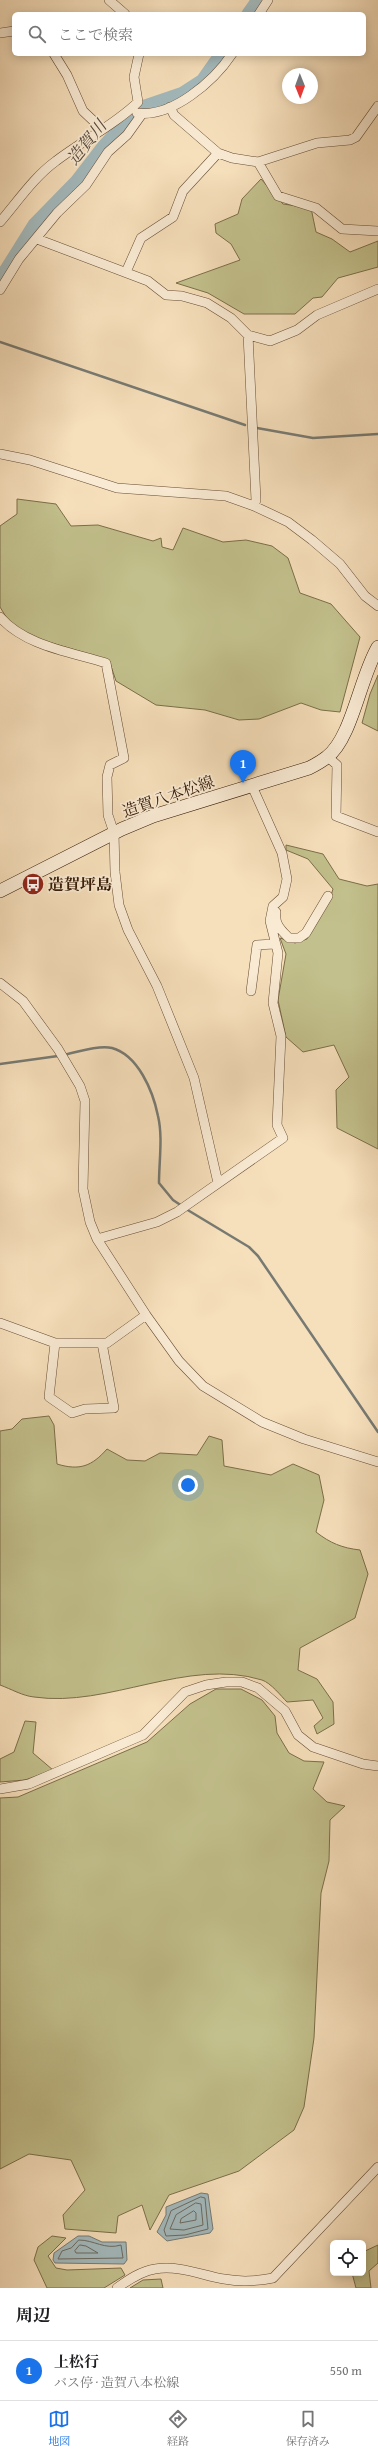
<!DOCTYPE html>
<html lang="ja">
<head>
<meta charset="utf-8">
<style>
  :root { --surface:#fff; --page:#f2f2f2; --text:#202124; --muted:#757577; --line:#e0e0e0; --accent:#1a73e8 }
  body { margin:0; font-family:"Gentium Book Plus","Noto Serif JP",serif; background:var(--page); color:var(--text) }
  .controls { position:absolute; right:12px; bottom:12px; display:grid; overflow:hidden; border-radius:6px; box-shadow:0 2px 10px #0003 }
  .controls button { width:36px; height:36px; display:grid; place-items:center; padding:0; border:0; border-bottom:1px solid var(--line); background:var(--surface); color:var(--text); font:20px sans-serif }
  .compass { position:absolute; left:282px; top:68px; width:36px; height:36px; border-radius:50%; background:var(--surface); box-shadow:0 2px 10px #0003; rotate:179deg }
  .you { position:absolute; left:188px; top:1485px; width:14px; height:14px; margin:-10px; border:3px solid #fff; border-radius:50%; background:#1a73e8; box-shadow:0 0 0 6px #1a73e833 }
  .badge { display:grid; place-items:center; width:26px; height:26px; border-radius:50%; background:var(--accent); color:#fff; font-size:13px; font-weight:700 }
  .pin { position:absolute; translate:-50% -33px; filter:drop-shadow(0 1px 2px #0008) }
  .pin::after { content:''; position:absolute; top:21px; width:14px; height:12px; background:inherit; clip-path:polygon(0 0,100% 0,50% 100%) }
  .list { margin:0; padding:0; list-style:none }
  h2 { display:flex; justify-content:space-between; align-items:center; height:52px; margin:0; padding:0 16px; font-size:17px }
  h2 small { font-size:13px; font-weight:400; color:var(--muted) }
  .list li { display:grid; grid-template-columns:26px 1fr auto; gap:12px; align-items:center; box-sizing:border-box; height:60px; padding:0 16px; border-top:1px solid var(--line) }
  .list b { display:block; font-size:15px; white-space:nowrap }
  .list p { margin:0; font-size:13px; white-space:nowrap; color:var(--muted) }
  .list em { font-size:13px; font-style:normal; color:var(--muted) }
  .icon { flex:none; width:22px; height:22px; fill:none; stroke:currentColor; stroke-width:2; stroke-linecap:round; stroke-linejoin:round }
  .map { position:relative; flex:none; width:378px; height:2288px; overflow:hidden }
  .search { position:absolute; background:var(--surface); box-shadow:0 2px 10px #0003; left:12px; right:12px; top:12px; height:44px; display:flex; align-items:center; gap:10px; box-sizing:border-box; padding:0 14px; border-radius:6px; color:var(--muted); font-size:15px }
  .sheet { height:112px; background:var(--surface) }
  nav { display:flex; justify-content:space-around; align-items:center; box-sizing:border-box; height:56px; border-top:1px solid var(--line); background:var(--surface); font-size:11px; color:var(--muted) }
  nav a { display:grid; justify-items:center; gap:2px }
  nav .on { color:var(--accent) }
  .map>svg:first-child { display:block }
  .green { fill:#c2c08c; stroke:#7c6e49 }
  .water { fill:#a3b9bc; stroke:#777a73 }
  .lines { fill:none; stroke-linecap:round; stroke-linejoin:round }
  .shore { stroke:#6c6a61; stroke-width:1 }
  .stream { stroke:#777a73; stroke-width:2.5 }
  .river { stroke:#a3b9bc; stroke-width:15 }
  .minor-casing { stroke:#664c33; stroke-width:10 }
  .secondary-casing { stroke:#361b06; stroke-width:14 }
  .minor { stroke:#f9ead3; stroke-width:9 }
  .secondary { stroke:#f9ead3; stroke-width:13 }
  .labels { text-anchor:middle; dominant-baseline:central; stroke-width:3.5; stroke-linejoin:round; paint-order:stroke }
  .street-label { font-size:16px; fill:#361b06; stroke:#f9ead3 }
  .poi-label { font-size:16px; font-weight:bold; fill:#361b06; stroke:#f9ead3; text-anchor:start }
  .water-label { font-size:17px; font-style:italic; fill:#574a3d; stroke:#f9ead3 }
</style>
</head>
<body>
<div class="map">
<svg width="378" height="2288" viewBox="0 0 378 2288">
  <rect width="100%" height="100%" fill="#f6dfbb"/>
  <filter id="stains"><feTurbulence type="fractalNoise" baseFrequency=".005" numOctaves="4"/><feColorMatrix values="0 0 0 0 .2 0 0 0 0 .09 0 0 0 0 .02 0 0 0 .5 -.17"/></filter>
  <radialGradient id="worn" r=".72"><stop offset=".6" stop-color="#630" stop-opacity="0"/><stop offset="1" stop-color="#630" stop-opacity=".3"/></radialGradient>
  <path class="green" d="M261 179 283 204 311 208 316 232 332 239 350 252 378 241V267L338 278 322 297 313 298 295 314H244L208 293 176 283 240 260 231 244 216 233 215 224 238 214 242 199Z
    M17 499 56 504 71 526 98 525 153 541 161 538 162 547 173 550 183 528 223 542 246 540 272 546 288 558 300 593 331 604 360 637 340 712 321 710 301 703 259 719 239 720 205 710 156 705 116 681 109 660 31 637 11 625 0 607V526L17 514Z
    M378 675V731L362 723 370 694Z
    M286 845 323 854 339 879 367 886 378 884V1149L337 1128 336 1090 349 1077 334 1045 303 1052 286 1037 278 1000 286 954 280 938 295 943 307 939 329 902 333 889 308 859 286 850Z
    M49 1416 54 1425 57 1464C80 1471 92 1466 107 1449L127 1460 145 1461 160 1453 197 1455 209 1436 222 1440 224 1466 271 1475 293 1464 319 1475 324 1500 316 1532C330 1543 342 1548 360 1550L368 1574 355 1618 300 1648 298 1670 317 1679 333 1702 334 1724 317 1734 314 1726 323 1718 313 1700 287 1702C281 1696 271 1683 262 1680 187 1657 109 1708 34 1697 23 1696 11 1689 0 1685V1431L12 1429 22 1419Z
    M216 1689H241L262 1700 275 1716 277 1733 289 1753 304 1761 324 1762 313 1789 327 1802 345 1806 330 1820 329 1861 321 1893 314 2038 304 2107 294 2130 239 2171 169 2195 150 2230 142 2205 118 2216 116 2233 65 2229 63 2215 85 2190 71 2160 29 2154 0 2169V1798L18 1797 147 1742 190 1704Z
    M25 1721 36 1722 33 1753 53 1770 25 1780 0 1782V1759L14 1752Z
    M52 2236 66 2238 48 2256 56 2268 67 2270 121 2268 125 2275 104 2288H47L34 2260 38 2247Z
    M378 2245V2263L369 2271 371 2288H356L352 2273H363V2252Z
    M161 2279 163 2288H130L143 2280Z"/>
  <path class="water" d="M201 2193 208 2194 213 2229 210 2233 167 2241 157 2232 166 2215V2207Z
    M78 2236H89L102 2242H126L127 2260 124 2264 55 2263 53 2260 54 2253Z"/>
  <g class="lines">
    <path class="shore" d="M201 2197 205 2198 208 2229 185 2235 166 2236 164 2230 171 2211Z
      M196 2203 201 2204 203 2225 184 2230 170 2229 176 2215Z
      M194 2211 196 2213V2220L180 2223 181 2219Z
      M79 2240C94 2240 105 2250 121 2245L123 2258 58 2259 62 2251 71 2248Z
      M80 2245 86 2246 98 2253H76L75 2251Z"/>
    <path class="stream" d="M0 342 245 425
      M257 428 313 438 378 434
      M63 1055C77 1052 99 1045 112 1048 138 1055 153 1091 158 1116 163 1137 159 1161 159 1183L173 1200 182 1206
      M0 1064 58 1056
      M186 1209 249 1247 258 1256 378 1432"/>
    <path class="river" d="M249 14 259 0
      M0 281 35 225 77 182 104 147 139 109 183 94 203 81 222 54"/>
    <g class="minor-casing">
      <path id="minor" d="M109 0 125 14
        M259 14 268 0
        M0 33 14 31
        M54 54 67 75 83 111 101 128
        M170 107 174 115 218 153 232 158 258 162 317 143 350 140 356 137 378 106
        M137 113C172 118 214 81 232 54
        M258 162 278 196 316 208 342 229 378 231
        M0 222C18 201 34 177 56 161 82 141 116 124 138 102L134 77 139 54
        M37 239 148 281 166 295 182 296 207 303 231 318 248 335 270 341 297 330 317 315 378 289
        M126 272 141 238 173 217 183 191 218 153
        M0 290 19 259 57 213 86 185 108 152 127 135 142 114
        M248 335 256 500 254 506
        M0 454 30 460 117 488 226 496 254 506 288 522 312 540 340 564 365 596 378 606
        M0 617C25 646 71 652 106 663L124 758 110 765 107 777 108 815 114 833 115 872 119 905 128 930 157 986 194 1078 218 1183
        M328 757 337 765 336 816 378 832
        M276 912C274 924 281 930 289 938H299L306 933 328 896
        M0 983 23 1001 58 1049 80 1086 85 1101 83 1189 90 1222 97 1239 146 1315 179 1361 203 1386 262 1422 304 1439 378 1462
        M251 991 257 945 274 944
        M97 1239 157 1222 177 1212 283 1138 277 1125 281 1036 273 1003 278 953 270 921 273 906 283 897 287 879 282 853 252 786
        M0 1323 55 1343H107L146 1315
        M55 1343 49 1397 72 1413 85 1409 114 1408 102 1343
        M0 1789 29 1784 143 1735 185 1692 206 1685 226 1682H242L258 1688 285 1711 298 1735 313 1747 363 1764 378 1766
        M117 2288C128 2280 141 2271 155 2269 179 2265 201 2275 224 2279 240 2282 258 2281 273 2278L378 2167"/>
    </g>
    <g class="secondary-casing">
      <path id="secondary" d="M0 891 122 829 153 816 309 768C315 765 322 761 327 757 352 738 360 677 378 647"/>
    </g>
    <use href="#minor" class="minor"/>
    <use href="#secondary" class="secondary"/>
  </g>
  <defs>
    <g id="bus-disc" transform="scale(1.15)"><circle r="9.5" fill="#8f2418" stroke="#f9ead3"/><path d="M-5-6H5V4H4V6H2V4H-2V6H-4V4H-5ZM-3.5-4V0h7V-4ZM-3.5 1.2v1.5H-2V1.2ZM2 1.2v1.5H3.5V1.2Z" fill="#fff"/></g>
  </defs>
  <g fill-rule="evenodd">
    <use href="#bus-disc" x="33" y="884"/>
  </g>
  <g class="labels">
    <g class="street-label">
      <text transform="translate(168 796) rotate(-19)">造賀八本松線</text>
    </g>
    <g class="poi-label">
      <text x="48" y="884">造賀坪島</text>
    </g>
    <g class="water-label">
      <text transform="translate(86 142) rotate(-51)">造賀川</text>
    </g>
  </g>
  <rect width="100%" height="100%" filter="url(#stains)"/>
  <rect width="100%" height="100%" fill="url(#worn)"/>
</svg>
<div class="controls">
<button><svg class="icon" aria-label="locate" viewBox="0 0 24 24"><circle cx="12" cy="12" r="6"/><path d="M12 2v4M12 18v4M2 12h4M18 12h4"/></svg></button>
</div>
<svg class="compass" viewBox="-18 -18 36 36"><path d="M0-13l5 13h-10z" fill="#e53935"/><path d="M0 13l5-13h-10z" fill="#757577"/></svg>
<div class="you"></div>
<div class="pin badge" style="left:243px;top:783px">1</div>
<div class="search"><svg class="icon" aria-label="search" viewBox="0 0 24 24"><circle cx="10" cy="10" r="6"/><path d="M15 15l6 6"/></svg>ここで検索</div>
</div>
<section class="sheet">
<h2>周辺<small></small></h2>
<ul class="list">
<li><span class="badge">1</span><div><b>上松行</b><p>バス停 · 造賀八本松線</p></div><em>550 m</em></li>
</ul>
</section>
<nav>
<a class="on"><svg class="icon" aria-label="map" viewBox="0 0 24 24"><path d="M3 6l6-2 6 2 6-2v14l-6 2-6-2-6 2zM9 4v14M15 6v14"/></svg>地図</a>
<a><svg class="icon" aria-label="directions" viewBox="0 0 24 24"><path d="M12 3l9 9-9 9-9-9zM9 14v-3h6M13 9l2 2-2 2"/></svg>経路</a>
<a><svg class="icon" aria-label="saved" viewBox="0 0 24 24"><path d="M7 4h10v16l-5-4-5 4z"/></svg>保存済み</a>
</nav>
</body>
</html>
